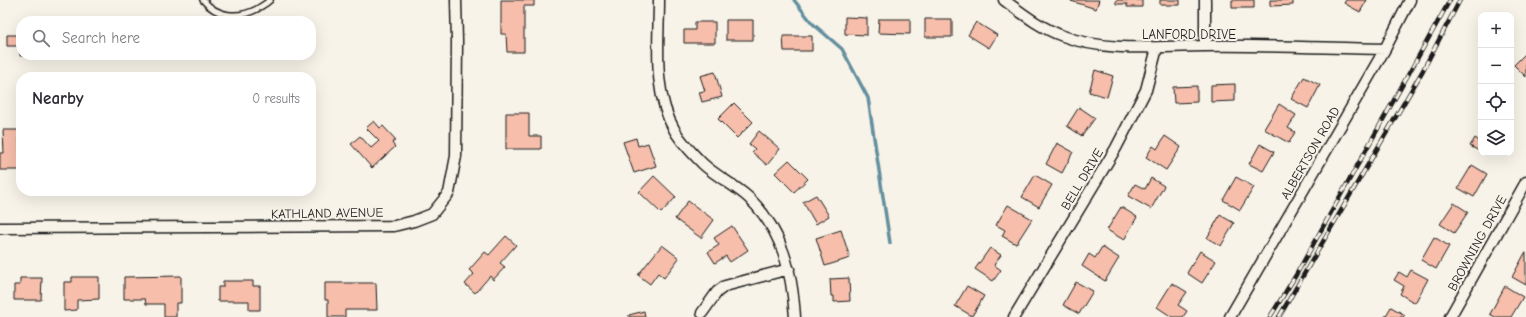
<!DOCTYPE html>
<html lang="en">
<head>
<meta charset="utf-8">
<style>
  :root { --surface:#fff; --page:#f2f2f3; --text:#2b2b33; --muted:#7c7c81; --line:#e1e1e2 }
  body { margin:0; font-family:"Comic Neue",sans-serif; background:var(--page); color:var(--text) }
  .controls { position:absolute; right:12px; top:12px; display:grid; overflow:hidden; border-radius:8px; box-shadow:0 4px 16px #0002 }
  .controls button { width:36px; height:36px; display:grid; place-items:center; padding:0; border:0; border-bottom:1px solid var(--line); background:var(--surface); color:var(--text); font:20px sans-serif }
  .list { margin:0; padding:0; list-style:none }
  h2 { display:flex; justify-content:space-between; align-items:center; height:52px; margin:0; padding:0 16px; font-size:17px }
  h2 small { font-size:13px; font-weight:400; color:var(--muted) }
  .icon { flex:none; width:22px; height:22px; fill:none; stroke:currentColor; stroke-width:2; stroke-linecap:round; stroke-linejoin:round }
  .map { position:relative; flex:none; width:1526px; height:317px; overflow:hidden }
  .search { position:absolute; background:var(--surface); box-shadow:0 4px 16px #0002; left:16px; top:16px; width:300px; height:44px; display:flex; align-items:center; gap:10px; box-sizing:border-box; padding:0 14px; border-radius:16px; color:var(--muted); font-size:15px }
  .panel { position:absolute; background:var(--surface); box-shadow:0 4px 16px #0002; left:16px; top:72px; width:300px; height:124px; border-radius:16px }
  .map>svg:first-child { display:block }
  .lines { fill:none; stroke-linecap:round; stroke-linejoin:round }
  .stream { stroke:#648f9f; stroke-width:3.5 }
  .building { fill:#f6beab; stroke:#1c1c1c }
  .lane-casing { stroke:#1c1c1c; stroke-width:8 }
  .street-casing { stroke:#1c1c1c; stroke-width:13 }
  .lane { stroke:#f7f3e8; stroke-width:5 }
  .street { stroke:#f7f3e8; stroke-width:10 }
  .rail-casing { stroke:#1c1c1c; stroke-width:4.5 }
  .rail { stroke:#f7f3e8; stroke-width:3; stroke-dasharray:9; stroke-linecap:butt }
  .labels { text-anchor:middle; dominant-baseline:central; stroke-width:4; stroke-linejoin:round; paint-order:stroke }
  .street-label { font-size:13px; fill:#1c1c1c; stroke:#f7f3e8 }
</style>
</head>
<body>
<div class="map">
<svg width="1526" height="317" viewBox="0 0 1526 317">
  <rect width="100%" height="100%" fill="#f7f3e8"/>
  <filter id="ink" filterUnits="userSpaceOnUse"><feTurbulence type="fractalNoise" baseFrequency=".025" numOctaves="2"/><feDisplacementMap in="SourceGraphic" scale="8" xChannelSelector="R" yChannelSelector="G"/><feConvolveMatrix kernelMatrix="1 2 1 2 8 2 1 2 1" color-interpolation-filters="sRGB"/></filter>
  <g filter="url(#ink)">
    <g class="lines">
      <path class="stream" d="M794 0 812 23 842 49 868 98 890 243"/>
    </g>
    <path class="building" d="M501 0H534V6H524V52H507L506 34H501Z
      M1071 0H1099L1096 9 1071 1Z
      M1116 0H1142V7H1127V4H1116Z
      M1160 0H1180V5H1160Z
      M1232 0H1254V8H1232Z
      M1270 0H1293V5L1270 6Z
      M1346 0H1367L1360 12 1344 3Z
      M845 17 867 18V35L845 34Z
      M879 19H910V34L878 33Z
      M925 19H952V37H925Z
      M726 20H753V40H726Z
      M695 22H715V43H684V30H695Z
      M976 22 997 35 989 48 968 35Z
      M7 35H21V55H34L20 56V46H7Z
      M783 36H812V51H784Z
      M1526 53V77L1514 65Z
      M1095 70 1113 76 1107 97 1089 92Z
      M715 72 722 97 702 102 699 92 705 91 700 76Z
      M1304 77 1320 85 1308 108 1291 99Z
      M1235 84V101L1211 102V85Z
      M1197 86V102L1174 103 1173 87Z
      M734 103 753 122 737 138 718 119Z
      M1279 104 1296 115 1288 128 1295 132 1289 143 1264 129Z
      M1079 107 1095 118 1082 136 1067 126Z
      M506 113H529V136H541V149H506Z
      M374 121 380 128 383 126 396 140 392 143 395 147 372 168 351 144 360 136 371 148 379 141 366 128Z
      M3 130H19L20 170H0V153H4Z
      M759 131 780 149 767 165 752 152 755 149 749 144Z
      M1165 136 1181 147 1166 170 1146 157 1153 146 1157 149Z
      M636 138 638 146 648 143 656 166 634 173 623 142Z
      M1475 138 1481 142V152L1470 146Z
      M1057 143 1073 152 1062 173 1046 164Z
      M1260 144 1274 152 1263 171 1249 164Z
      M789 160 808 179 794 192 775 173Z
      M1472 165 1487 174 1474 197 1458 188Z
      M1035 175 1052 185 1039 207 1022 197Z
      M654 176 676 197 661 213 639 192Z
      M1236 177 1254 187 1240 210 1223 200Z
      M1151 178 1164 186 1151 209 1128 196 1135 184 1145 189Z
      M816 195 829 216 816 224 803 202Z
      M688 201 714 220 701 238 675 219Z
      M1454 203 1468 212 1454 233 1440 224Z
      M1008 205 1032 219 1016 244 1002 236 1005 230 996 225Z
      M1121 207 1137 217 1124 240 1107 230Z
      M1220 215 1234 223 1221 246 1207 238Z
      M732 226 748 250 730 262 726 256 715 263 708 252 719 245 714 238Z
      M841 230 850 258 825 266 816 238Z
      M506 236 516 245 500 263 505 267 493 280 490 276 475 293 465 284 474 274 469 270 485 252 489 255Z
      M1434 237 1449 246 1436 269 1421 260Z
      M662 245 679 258 664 278 658 273 650 284 638 275Z
      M1102 247 1119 258 1105 281 1082 266 1089 254 1095 258Z
      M990 248 1001 255 994 265 1001 270 993 281 975 269Z
      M1200 251 1216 261 1202 283 1187 273Z
      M1525 253H1526V285L1512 277Z
      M1411 270 1428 279 1415 303 1400 294 1404 286 1394 280 1399 272 1407 277Z
      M181 276V303H176V317H164V304H146L145 299H124V277Z
      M72 277H99V299L77 300V310L64 311V282H72Z
      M20 278H42L41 300H14V285H20Z
      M849 278 850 301 834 302V296H831L830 279Z
      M223 281H253V286H260V310H249V301H218V287H223Z
      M1076 282 1093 291 1079 314 1063 305Z
      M325 283H376L377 310H345V317H328V300H325Z
      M1172 283 1187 292 1178 305 1187 311 1183 317H1172L1157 307Z
      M967 286 984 296 972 316 955 306Z
      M1505 286 1523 297 1511 317H1495L1490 314Z
      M1391 307 1405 315 1403 317H1385Z
      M644 311 645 317H629V315Z"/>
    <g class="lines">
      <g class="lane-casing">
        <path id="lane" d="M203 0C217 17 238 19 257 9 261 6 266 4 270 0"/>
      </g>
      <g class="street-casing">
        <path id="street" d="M659 0C659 43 652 92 675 131 682 143 693 154 703 164 717 177 735 185 749 198 783 231 792 272 795 317
          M1004 0C1023 14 1041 28 1063 36 1108 53 1159 46 1205 46 1265 45 1325 48 1385 49
          M1205 46V0
          M0 228 394 226 414 221 432 214 449 193 456 156 457 42 456 0
          M702 313 717 292 725 286 789 269
          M1014 317 1116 148 1146 90 1157 48
          M1230 317 1385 49 1410 0
          M1450 317 1526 182"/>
      </g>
      <use href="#lane" class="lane"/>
      <use href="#street" class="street"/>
      <g class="rail-casing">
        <path id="rail" d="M1270 317 1296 275 1450 0
          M1279 317 1422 72 1460 0"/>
      </g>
      <use href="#rail" class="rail"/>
    </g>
  </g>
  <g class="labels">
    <g class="street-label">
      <text x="1189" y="34">LANFORD DRIVE</text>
      <text transform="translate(1310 153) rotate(-60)">ALBERTSON ROAD</text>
      <text transform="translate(1082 179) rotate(-59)">BELL DRIVE</text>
      <text transform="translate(327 213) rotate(-1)">KATHLAND AVENUE</text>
      <text transform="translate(1477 243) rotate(-61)">BROWNING DRIVE</text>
    </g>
  </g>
</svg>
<div class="controls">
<button>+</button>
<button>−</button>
<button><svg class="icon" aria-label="locate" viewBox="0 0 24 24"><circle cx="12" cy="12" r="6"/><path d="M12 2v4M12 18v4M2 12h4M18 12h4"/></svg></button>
<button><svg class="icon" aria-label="layers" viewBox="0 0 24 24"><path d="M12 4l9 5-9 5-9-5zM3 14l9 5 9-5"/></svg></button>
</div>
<div class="search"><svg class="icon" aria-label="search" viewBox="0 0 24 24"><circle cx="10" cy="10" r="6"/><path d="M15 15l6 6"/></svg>Search here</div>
<section class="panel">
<h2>Nearby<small>0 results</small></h2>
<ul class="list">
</ul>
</section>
</div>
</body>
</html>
